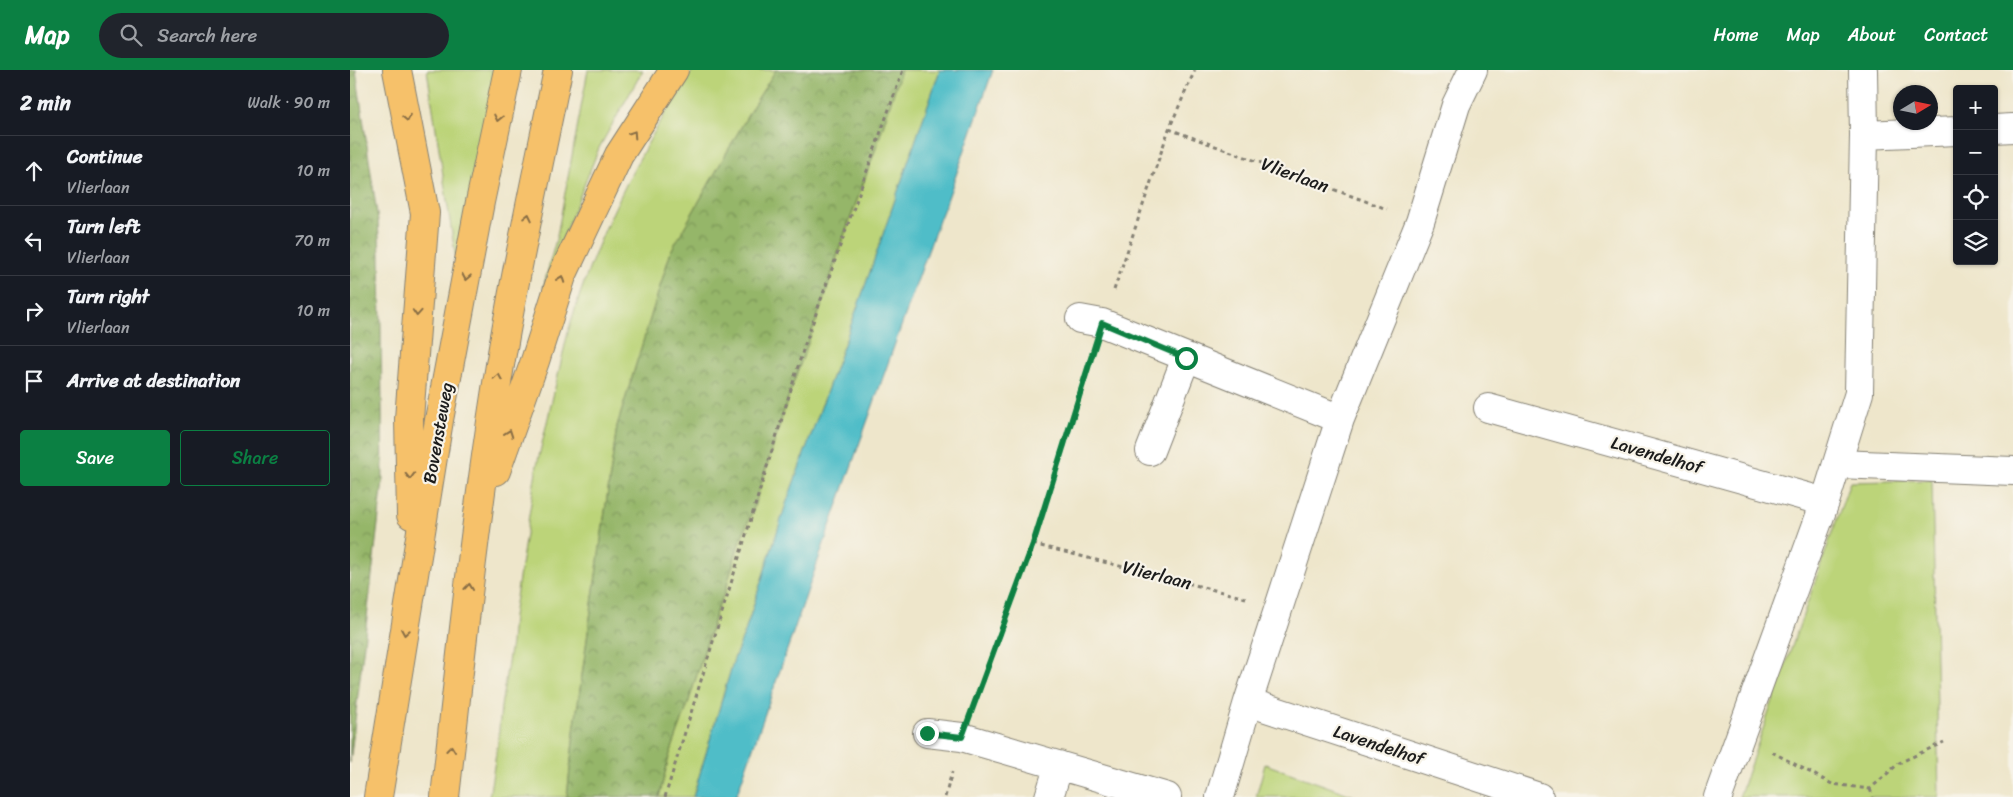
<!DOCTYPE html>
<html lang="en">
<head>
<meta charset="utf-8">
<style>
  :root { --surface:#171b24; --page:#20242c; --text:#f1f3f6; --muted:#9ea1a6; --line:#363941; --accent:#0b8043 }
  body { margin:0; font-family:Sriracha,sans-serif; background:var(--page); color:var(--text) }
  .controls { position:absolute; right:15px; top:15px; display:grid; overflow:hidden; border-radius:5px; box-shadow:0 1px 4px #0004 }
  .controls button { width:45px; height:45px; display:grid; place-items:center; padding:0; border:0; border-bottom:1px solid var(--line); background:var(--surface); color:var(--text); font:25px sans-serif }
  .compass { position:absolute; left:1543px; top:15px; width:45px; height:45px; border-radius:50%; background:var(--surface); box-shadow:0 1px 4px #0004; rotate:80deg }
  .stop { position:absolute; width:15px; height:15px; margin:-11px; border:4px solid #0b8043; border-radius:50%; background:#fff }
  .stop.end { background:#0b8043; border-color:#fff; box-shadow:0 1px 5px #0008 }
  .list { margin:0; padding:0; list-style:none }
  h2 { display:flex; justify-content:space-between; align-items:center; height:65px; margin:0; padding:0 20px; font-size:21px }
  h2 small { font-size:16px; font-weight:400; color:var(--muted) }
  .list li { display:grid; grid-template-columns:32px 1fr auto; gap:15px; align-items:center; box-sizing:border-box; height:70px; padding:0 20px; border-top:1px solid var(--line) }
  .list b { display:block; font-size:19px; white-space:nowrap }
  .list p { margin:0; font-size:16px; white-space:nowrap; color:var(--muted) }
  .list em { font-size:16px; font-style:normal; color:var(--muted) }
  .actions { display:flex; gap:10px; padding:15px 20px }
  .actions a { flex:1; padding:11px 0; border:1px solid var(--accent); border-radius:5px; text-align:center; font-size:18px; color:var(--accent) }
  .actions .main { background:var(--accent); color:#fff }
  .icon { flex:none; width:28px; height:28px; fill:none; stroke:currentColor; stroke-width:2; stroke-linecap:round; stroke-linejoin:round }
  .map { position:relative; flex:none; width:1663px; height:727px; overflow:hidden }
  header { display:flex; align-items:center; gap:30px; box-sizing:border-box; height:70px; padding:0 25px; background:var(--accent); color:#fff }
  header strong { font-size:24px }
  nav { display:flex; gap:28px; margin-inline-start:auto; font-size:18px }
  .search { width:350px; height:45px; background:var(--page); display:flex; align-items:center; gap:12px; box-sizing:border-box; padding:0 18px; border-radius:28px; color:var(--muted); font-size:19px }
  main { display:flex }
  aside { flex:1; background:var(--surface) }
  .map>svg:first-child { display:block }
  .grass { fill:#bcd479; stroke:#6c784a }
  .forest { fill:url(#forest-crowns); stroke:#586942 }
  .water { fill:#4fbdc8; stroke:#366c72 }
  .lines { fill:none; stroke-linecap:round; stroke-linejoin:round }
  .minor-casing { stroke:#858174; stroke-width:30 }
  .major-casing { stroke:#858174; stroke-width:30 }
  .path { stroke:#858174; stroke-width:3; stroke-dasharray:4 4; stroke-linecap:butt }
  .minor { stroke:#fff; stroke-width:28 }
  .major { stroke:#f6c16b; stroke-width:28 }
  .oneway { stroke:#896e44 }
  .route { stroke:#0b8043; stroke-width:6 }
  .labels { text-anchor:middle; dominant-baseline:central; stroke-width:4.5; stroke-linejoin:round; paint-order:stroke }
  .street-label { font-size:18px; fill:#1c1c1c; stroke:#f7f3e8 }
</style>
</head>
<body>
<header>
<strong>Map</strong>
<div class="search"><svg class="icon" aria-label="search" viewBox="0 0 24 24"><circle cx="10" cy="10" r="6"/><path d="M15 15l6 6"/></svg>Search here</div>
<nav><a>Home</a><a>Map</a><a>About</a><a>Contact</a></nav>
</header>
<main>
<aside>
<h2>2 min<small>Walk · 90 m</small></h2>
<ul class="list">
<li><svg class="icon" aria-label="ahead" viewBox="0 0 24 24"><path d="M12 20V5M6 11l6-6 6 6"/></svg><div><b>Continue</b><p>Vlierlaan</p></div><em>10 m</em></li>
<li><svg class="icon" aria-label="left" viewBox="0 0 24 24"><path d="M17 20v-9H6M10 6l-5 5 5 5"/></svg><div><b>Turn left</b><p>Vlierlaan</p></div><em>70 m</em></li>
<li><svg class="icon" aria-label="right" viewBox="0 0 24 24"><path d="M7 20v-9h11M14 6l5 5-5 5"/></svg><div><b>Turn right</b><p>Vlierlaan</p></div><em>10 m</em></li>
<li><svg class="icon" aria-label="arrive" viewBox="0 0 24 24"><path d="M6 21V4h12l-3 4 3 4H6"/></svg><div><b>Arrive at destination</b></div></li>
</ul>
<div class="actions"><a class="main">Save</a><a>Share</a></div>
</aside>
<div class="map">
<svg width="1663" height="727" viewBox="0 0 1663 727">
  <defs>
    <pattern id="forest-crowns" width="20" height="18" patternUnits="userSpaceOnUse" patternTransform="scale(1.25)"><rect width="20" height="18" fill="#95b669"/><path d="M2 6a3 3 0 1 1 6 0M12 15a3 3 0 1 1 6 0" fill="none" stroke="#799356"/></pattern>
  </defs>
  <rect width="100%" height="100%" fill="#f7f3e8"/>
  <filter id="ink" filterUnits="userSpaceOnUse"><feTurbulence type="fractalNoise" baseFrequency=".02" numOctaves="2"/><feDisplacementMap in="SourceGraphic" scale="10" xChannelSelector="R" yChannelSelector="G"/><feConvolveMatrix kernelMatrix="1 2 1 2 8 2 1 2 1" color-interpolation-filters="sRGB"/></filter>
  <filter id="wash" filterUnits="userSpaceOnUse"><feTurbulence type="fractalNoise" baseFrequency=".0096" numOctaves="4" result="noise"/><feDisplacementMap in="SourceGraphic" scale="20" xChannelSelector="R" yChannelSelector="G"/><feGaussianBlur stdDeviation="1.12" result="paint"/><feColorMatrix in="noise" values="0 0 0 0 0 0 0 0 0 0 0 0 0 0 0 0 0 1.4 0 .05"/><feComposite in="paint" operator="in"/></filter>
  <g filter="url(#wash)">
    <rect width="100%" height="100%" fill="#eee6cb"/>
    <path class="grass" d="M77 0H148L106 190Z
      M238 0H293L249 78 193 218 207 166Z
      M343 0H426L403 36 321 181 267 356 224 662 217 727H139L148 672 151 637 161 573 163 546 187 395 218 262C245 169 289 80 343 0Z
      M551 0H590L514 219 436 434 395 562 384 589 343 727H309L319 687 337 637 367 539 375 522 389 473 403 440 439 325 475 226 490 177 526 78Z
      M1582 410 1589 727H1389L1500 412Z
      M915 694 1007 727H906Z"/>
    <path class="forest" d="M0 0H6L28 151 30 184 33 411 0 693Z
      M426 0H551L526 78 490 177 475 226 439 325 403 440 389 473 375 522 367 539 337 637 319 687 309 727H217L224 662 267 356 321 181 403 36Z"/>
    <path class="water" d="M590 0H643L598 128 588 153 479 459 386 727H343L384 589 395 562 436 434 514 219Z"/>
  </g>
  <g filter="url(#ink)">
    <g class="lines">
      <g class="minor-casing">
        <path id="minor" d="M1644 59 1663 58
          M1514 65 1607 61
          M730 249 752 253 990 349
          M1138 338 1475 432
          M800 381 836 288
          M1488 394 1663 401
          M898 632 1189 727
          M577 663 612 667 817 727
          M699 727 709 695
          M870 727 898 632 990 349 1070 152 1106 35 1123 0
          M1368 727 1475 432 1509 323 1514 65 1513 0"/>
      </g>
      <g class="major-casing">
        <path id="major" d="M47 0 75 143 59 349 61 445
          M146 401 185 291 212 206 269 85 324 0
          M28 727 89 350 130 132 158 0
          M95 727C110 593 124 459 145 326 162 217 186 108 208 0"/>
      </g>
      <path class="path" d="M819 59 1037 139
        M764 220 819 59 845 0
        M683 474 896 528
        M624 634 683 474 742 287
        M1422 682 1482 714 1520 719 1549 693 1594 672
        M1520 719 1523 727
        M315 727 454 277 553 0
        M595 727 602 702"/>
      <use href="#minor" class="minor"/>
      <use href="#major" class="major"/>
    </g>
    <defs><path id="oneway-chevron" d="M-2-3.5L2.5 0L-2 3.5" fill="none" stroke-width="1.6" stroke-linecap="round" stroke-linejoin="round" transform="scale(1.25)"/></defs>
    <g class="oneway">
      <use href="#oneway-chevron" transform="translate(57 48) rotate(79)"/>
      <use href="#oneway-chevron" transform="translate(148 48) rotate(102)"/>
      <use href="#oneway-chevron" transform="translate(283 64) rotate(-57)"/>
      <use href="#oneway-chevron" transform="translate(178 147) rotate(-78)"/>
      <use href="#oneway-chevron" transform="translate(116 207) rotate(101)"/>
      <use href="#oneway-chevron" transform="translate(211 209) rotate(-70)"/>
      <use href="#oneway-chevron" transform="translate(67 243) rotate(94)"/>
      <use href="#oneway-chevron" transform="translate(148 307) rotate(-80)"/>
      <use href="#oneway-chevron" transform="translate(159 363) rotate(-70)"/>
      <use href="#oneway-chevron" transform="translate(60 406) rotate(88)"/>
      <use href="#oneway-chevron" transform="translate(119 517) rotate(-84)"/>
      <use href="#oneway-chevron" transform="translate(55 562) rotate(99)"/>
      <use href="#oneway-chevron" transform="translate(101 679) rotate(-84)"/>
    </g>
  </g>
  <g class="lines" filter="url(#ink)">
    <path class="route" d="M577 663 612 667 683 474 752 253 836 288"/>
  </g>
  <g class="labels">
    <g class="street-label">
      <text transform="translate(945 105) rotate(20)">Vlierlaan</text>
      <text transform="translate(88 363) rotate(-80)">Bovensteweg</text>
      <text transform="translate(1307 385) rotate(16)">Lavendelhof</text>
      <text transform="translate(807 505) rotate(14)">Vlierlaan</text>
      <text transform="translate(1029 675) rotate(18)">Lavendelhof</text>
    </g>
  </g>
</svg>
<div class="controls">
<button>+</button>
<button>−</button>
<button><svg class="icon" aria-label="locate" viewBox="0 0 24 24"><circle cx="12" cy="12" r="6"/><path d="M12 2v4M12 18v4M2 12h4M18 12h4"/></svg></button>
<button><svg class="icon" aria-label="layers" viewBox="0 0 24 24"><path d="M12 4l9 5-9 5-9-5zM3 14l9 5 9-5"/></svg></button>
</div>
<svg class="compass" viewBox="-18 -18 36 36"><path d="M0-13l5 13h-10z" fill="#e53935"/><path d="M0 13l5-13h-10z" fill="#9ea1a6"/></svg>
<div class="stop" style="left:836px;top:288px"></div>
<div class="stop end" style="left:577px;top:663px"></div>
</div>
</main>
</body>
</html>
